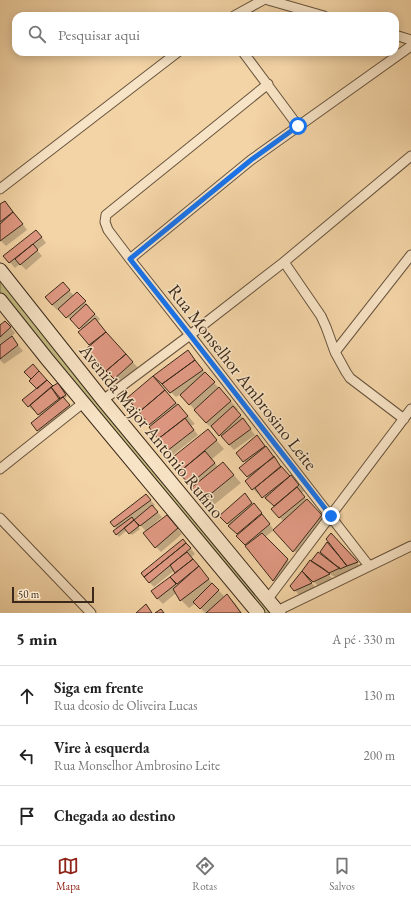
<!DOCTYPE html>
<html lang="pt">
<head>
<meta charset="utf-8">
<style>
  :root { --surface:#fff; --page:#f6f6f6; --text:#222; --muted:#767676; --line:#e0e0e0; --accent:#8f2418 }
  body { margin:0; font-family:"EB Garamond",serif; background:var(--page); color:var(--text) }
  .scale { position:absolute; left:12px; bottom:10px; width:82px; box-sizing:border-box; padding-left:4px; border:2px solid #3a291a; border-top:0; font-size:11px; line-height:14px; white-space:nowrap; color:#3a291a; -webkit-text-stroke:3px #f7e3c5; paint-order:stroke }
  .stop { position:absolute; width:12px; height:12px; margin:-9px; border:3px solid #1a73e8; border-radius:50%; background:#fff }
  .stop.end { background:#1a73e8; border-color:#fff; box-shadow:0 1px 4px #0008 }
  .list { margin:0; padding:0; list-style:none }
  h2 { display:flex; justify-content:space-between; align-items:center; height:52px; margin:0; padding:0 16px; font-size:17px }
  h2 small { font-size:13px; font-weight:400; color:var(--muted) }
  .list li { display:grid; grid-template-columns:26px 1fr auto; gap:12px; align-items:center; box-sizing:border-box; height:60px; padding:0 16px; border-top:1px solid var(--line) }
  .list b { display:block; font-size:15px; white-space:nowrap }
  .list p { margin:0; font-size:13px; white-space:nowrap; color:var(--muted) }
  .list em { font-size:13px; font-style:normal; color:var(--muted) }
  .icon { flex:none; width:22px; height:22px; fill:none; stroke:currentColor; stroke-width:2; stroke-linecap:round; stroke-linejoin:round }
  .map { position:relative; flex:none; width:411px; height:613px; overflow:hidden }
  .search { position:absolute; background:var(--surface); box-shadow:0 2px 10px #0003; left:12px; right:12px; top:12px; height:44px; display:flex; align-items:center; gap:10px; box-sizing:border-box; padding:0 14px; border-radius:12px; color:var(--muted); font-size:15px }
  .sheet { height:232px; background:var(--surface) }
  nav { display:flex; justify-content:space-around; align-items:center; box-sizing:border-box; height:56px; border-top:1px solid var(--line); background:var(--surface); font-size:11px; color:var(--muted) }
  nav a { display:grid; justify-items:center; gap:2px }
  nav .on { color:var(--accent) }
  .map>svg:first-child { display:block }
  .green { fill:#c3bb81; stroke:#7e724e }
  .shadow { fill:#0003 }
  .building { fill:#df9882; stroke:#3a291a }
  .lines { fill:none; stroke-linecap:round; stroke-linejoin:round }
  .minor-casing { stroke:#68543d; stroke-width:11 }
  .secondary-casing { stroke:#3a291a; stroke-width:15 }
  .minor { stroke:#f7e3c5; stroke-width:9 }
  .secondary { stroke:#f7e3c5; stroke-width:13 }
  .route { stroke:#1a73e8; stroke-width:5 }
  .labels { text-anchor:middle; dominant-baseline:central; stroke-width:3; stroke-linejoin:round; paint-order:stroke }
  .street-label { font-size:18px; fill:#3a291a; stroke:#f7e3c5 }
</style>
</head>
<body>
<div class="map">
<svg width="411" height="613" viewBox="0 0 411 613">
  <rect width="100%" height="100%" fill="#f3d4a6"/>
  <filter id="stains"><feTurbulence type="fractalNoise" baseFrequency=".005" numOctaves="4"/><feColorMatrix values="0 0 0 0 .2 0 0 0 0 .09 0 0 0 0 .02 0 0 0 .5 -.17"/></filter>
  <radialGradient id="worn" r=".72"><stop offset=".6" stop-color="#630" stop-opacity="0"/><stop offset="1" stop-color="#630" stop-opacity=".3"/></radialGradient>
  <path class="green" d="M0 276 274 613H256L0 296Z"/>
  <path class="shadow" d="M5 202 10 207 27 230 6 246 0 240V206Z
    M41 236 46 243 37 250 42 256 26 270 20 264 15 268 4 256Z
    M68 289 74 296 82 299 90 307 89 308 100 319 97 322 138 368 119 384 88 349 91 346 80 332 82 330 74 321 72 322 59 308 57 310 52 305Z
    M0 327H10L15 333 11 337 23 351 4 364 0 360Z
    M188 352 193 357 207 375 238 409 236 411 246 421 245 422 255 435 234 450 215 430H214L206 423 181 394 176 397 159 381 158 382 195 424 191 426 198 435 173 455 168 450 150 427 152 426 128 398 154 377Z
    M60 386 67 397 64 399 74 411 43 435 38 430 41 416 35 410 34 411 28 406 53 387Z
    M208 430 224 449 212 459 218 467 223 463 241 483 210 508 203 500 193 487 180 472 184 469Z
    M257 437 262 442 281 468 291 477 296 482 304 491 301 493 308 502 329 524 302 559 275 530 284 522 272 509 276 507 270 501 268 502 260 493 258 494 253 489 250 478 240 468 246 463 237 453Z
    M146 495 155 505 153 507 162 517 148 529 149 530 172 522 182 534 161 552 156 547 147 532 135 520 134 521 140 529 132 535 127 530 119 537 114 531 117 529 114 526Z
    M245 495 259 510 274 530 265 537 295 568 282 588 274 580 247 546 238 536 239 535 220 516Z
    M336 540 362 568 346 573 335 577 328 573V574L334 580 319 587 304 571 311 562 320 554 327 543 333 548Z
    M188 545 195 554 191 557 216 588 224 596 219 601 220 602 227 596 235 603 242 613H205L196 603 189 608 181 600 176 593 163 604 158 599 152 591 177 573 175 570 154 587 149 582Z
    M307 578 316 588 300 596 295 590Z"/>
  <path class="building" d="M5 201 13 212 0 222V204Z
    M13 212 23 224 0 241V224Z
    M36 230 42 237 9 263 3 256Z
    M33 244 38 250 20 265 15 259Z
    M63 282 70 290 52 305 45 297Z
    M77 292 86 301 66 318 58 309Z
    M86 304 95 314 79 329 70 319Z
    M95 318 106 332 89 345 78 332Z
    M5 321 11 327 0 337V325Z
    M106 332 126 354 106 371 86 349Z
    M12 336 18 345 0 359V345Z
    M188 350 195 360 162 384 153 376Z
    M126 354 133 362 114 379 106 371Z
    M195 360 203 370 170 393 162 384Z
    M33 364 39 371 31 379 24 372Z
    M39 371 47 380 37 389 29 381Z
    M205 372 215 382 189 405 180 395Z
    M153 376 165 390 139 412 127 398Z
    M47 380 53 386 28 407 22 400Z
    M58 383 66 395 59 399 51 387Z
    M51 387 60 398 38 415 30 405Z
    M219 387 231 401 206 423 194 410Z
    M165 390 176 403 149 425 139 412Z
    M63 397 70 405 37 431 31 423Z
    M178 404 188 416 158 439 149 427Z
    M233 406 241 415 219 436 211 426Z
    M185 418 194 430 167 451 158 439Z
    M243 418 251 429 229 445 221 436Z
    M208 429 217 440 183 469 173 457Z
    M257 435 265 446 243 462 236 453Z
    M266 446 274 457 247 477 239 468Z
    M205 451 215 463 189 485 179 472Z
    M274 456 281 467 252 490 245 481Z
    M223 462 234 475 202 501 191 488Z
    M281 466 290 476 262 498 255 488Z
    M291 475 299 485 274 506 265 498Z
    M297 487 305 497 279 518 271 509Z
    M245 493 252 503 227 524 219 516Z
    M146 494 151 500 114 527 110 522Z
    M307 499 322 515 293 552 273 530Z
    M254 503 262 513 237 534 228 526Z
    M152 505 158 512 140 526 134 520Z
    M262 514 270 524 245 545 236 536Z
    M167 515 178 528 155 548 143 533Z
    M132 517 134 520 116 535 113 531Z
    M134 520 139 526 129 534 124 528Z
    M262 533 288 559 273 581 245 546Z
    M331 533 344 547 358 562 347 566 326 539Z
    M183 539 186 543 144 577 141 573Z
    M327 542 339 556 347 566 340 569 320 552Z
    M186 543 191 548 149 583 144 577Z
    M187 552 193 559 175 573 170 565Z
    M318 552 335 565 340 568 329 573 311 561Z
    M193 559 199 566 177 584 170 577Z
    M310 560 324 569 330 574 313 582 302 571Z
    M199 566 209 579 180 601 173 589Z
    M302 571 312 583 294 591 290 586Z
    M170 577 176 584 157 599 151 591Z
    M212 583 219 590 200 609 193 602Z
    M227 594 241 613H206Z
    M146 604 152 613H136Z
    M161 609 164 613H155Z"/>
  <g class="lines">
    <g class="minor-casing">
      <path id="minor" d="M268 0 324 16
        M234 16 263 0
        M395 35 411 40
        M243 52 298 126
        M268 84 106 215 105 222 108 230 130 259 190 335 369 566
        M0 189 178 52
        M130 259 251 160 411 46
        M284 262 321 316 326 327 335 352 346 372 350 378 404 419
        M335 352 411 255
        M103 400 190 335 284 262 411 156
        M0 469 83 403
        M0 518 91 613
        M267 600 411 409
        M277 611 411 546"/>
    </g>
    <g class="secondary-casing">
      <path id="secondary" d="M0 270 103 400 279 613
        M0 300 47 359 258 613"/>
    </g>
    <use href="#minor" class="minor"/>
    <use href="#secondary" class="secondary"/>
  </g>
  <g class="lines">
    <path class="route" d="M298 126 251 160 130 259 190 335 331 516"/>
  </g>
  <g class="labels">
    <g class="street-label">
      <text transform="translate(243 377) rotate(52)">Rua Monselhor Ambrosino Leite</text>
      <text transform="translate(152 431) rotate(51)">Avenida Major Antonio Rufino</text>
    </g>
  </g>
  <rect width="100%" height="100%" filter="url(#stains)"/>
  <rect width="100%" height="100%" fill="url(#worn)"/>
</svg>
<div class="scale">50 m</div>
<div class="stop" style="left:298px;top:126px"></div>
<div class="stop end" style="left:331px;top:516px"></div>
<div class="search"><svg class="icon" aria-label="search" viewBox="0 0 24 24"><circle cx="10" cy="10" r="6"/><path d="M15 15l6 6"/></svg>Pesquisar aqui</div>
</div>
<section class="sheet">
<h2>5 min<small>A pé · 330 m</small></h2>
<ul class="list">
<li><svg class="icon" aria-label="ahead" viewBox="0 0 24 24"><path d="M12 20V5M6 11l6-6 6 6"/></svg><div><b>Siga em frente</b><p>Rua deosio de Oliveira Lucas</p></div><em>130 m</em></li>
<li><svg class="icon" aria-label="left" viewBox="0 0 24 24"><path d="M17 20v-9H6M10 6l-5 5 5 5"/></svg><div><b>Vire à esquerda</b><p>Rua Monselhor Ambrosino Leite</p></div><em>200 m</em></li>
<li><svg class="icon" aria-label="arrive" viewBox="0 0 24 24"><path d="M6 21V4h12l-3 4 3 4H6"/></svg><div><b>Chegada ao destino</b></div></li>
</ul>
</section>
<nav>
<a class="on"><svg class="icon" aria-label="map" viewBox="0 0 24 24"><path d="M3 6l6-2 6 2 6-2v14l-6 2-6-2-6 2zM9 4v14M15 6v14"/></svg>Mapa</a>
<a><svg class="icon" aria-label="directions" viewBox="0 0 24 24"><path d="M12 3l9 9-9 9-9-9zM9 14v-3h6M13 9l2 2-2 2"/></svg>Rotas</a>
<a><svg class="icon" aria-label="saved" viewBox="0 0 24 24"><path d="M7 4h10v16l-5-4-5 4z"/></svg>Salvos</a>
</nav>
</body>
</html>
